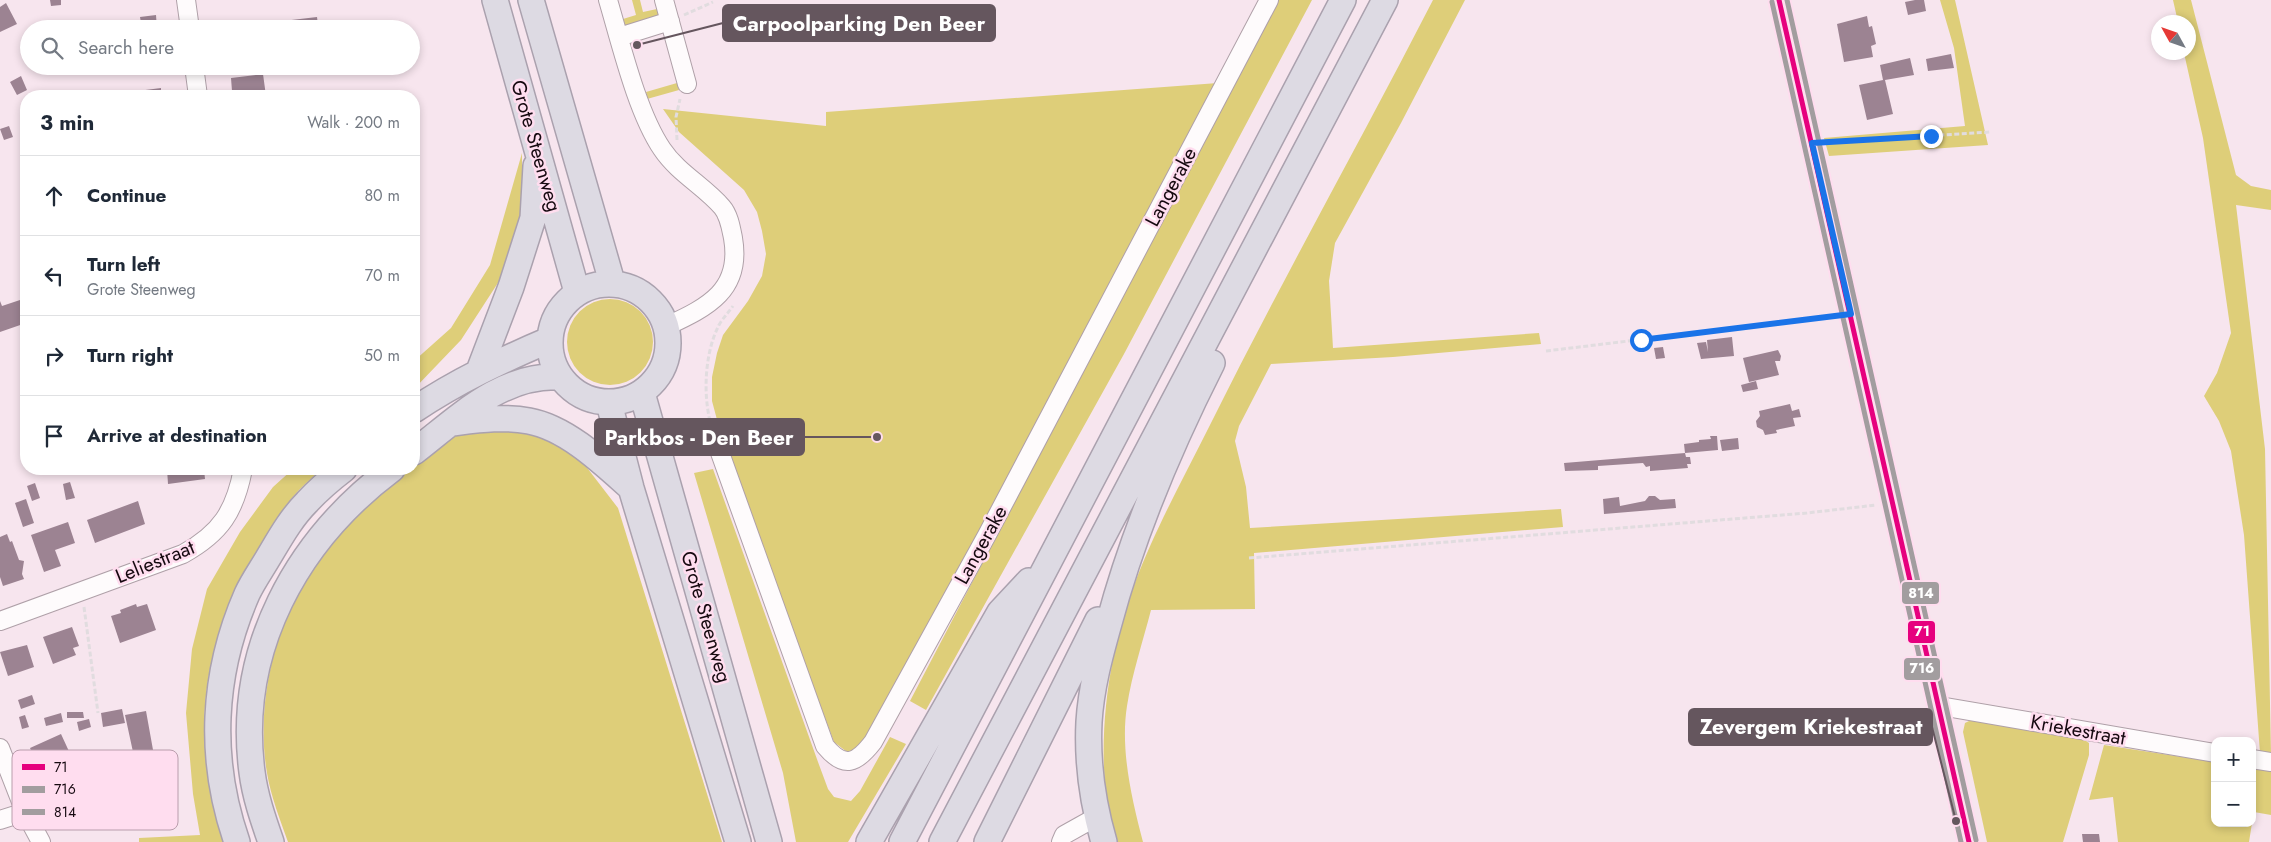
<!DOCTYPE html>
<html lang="en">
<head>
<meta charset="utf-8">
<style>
  :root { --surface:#fff; --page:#f6f6f7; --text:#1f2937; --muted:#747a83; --line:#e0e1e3 }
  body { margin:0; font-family:Jost,sans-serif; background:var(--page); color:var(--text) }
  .controls { position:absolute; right:15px; bottom:15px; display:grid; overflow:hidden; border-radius:10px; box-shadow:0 2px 8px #0003 }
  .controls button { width:45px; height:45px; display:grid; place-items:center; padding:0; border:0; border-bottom:1px solid var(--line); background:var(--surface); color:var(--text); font:25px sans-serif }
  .compass { position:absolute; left:2151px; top:15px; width:45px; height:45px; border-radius:50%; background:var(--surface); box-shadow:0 2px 8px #0003; rotate:310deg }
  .stop { position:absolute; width:15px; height:15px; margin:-11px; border:4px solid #1a73e8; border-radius:50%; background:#fff }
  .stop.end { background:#1a73e8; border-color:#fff; box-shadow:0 1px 5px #0008 }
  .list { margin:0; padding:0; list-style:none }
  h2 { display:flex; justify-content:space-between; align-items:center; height:65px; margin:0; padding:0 20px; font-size:21px }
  h2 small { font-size:16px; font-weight:400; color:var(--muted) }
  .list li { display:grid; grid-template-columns:32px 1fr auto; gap:15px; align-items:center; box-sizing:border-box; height:80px; padding:0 20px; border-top:1px solid var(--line) }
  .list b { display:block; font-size:19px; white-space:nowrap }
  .list p { margin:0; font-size:16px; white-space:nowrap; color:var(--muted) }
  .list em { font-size:16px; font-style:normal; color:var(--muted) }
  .icon { flex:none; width:28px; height:28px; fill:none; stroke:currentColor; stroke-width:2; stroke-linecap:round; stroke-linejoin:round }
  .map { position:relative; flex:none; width:2271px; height:842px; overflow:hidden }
  .search { position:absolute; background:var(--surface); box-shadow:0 2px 8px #0003; left:20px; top:20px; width:400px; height:55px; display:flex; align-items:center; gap:12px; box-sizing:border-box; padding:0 18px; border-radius:28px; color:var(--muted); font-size:19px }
  .panel { position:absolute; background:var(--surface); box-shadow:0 2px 8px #0003; left:20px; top:90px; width:400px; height:385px; border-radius:20px }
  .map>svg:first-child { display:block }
  .green { fill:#dece79 }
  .building { fill:#9c8392 }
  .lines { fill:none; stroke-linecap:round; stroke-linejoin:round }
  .minor-casing { stroke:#afa0a8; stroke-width:20 }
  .highway-casing { stroke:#aaa1ae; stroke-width:28 }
  .path { stroke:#e1dcdf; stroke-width:3; stroke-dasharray:5 2.5; stroke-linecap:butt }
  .minor { stroke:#fefbfc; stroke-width:18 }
  .highway { stroke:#dddae3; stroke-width:25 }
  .bus-1-casing { stroke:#ffddef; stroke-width:9 }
  .bus-2-casing { stroke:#ffddef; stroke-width:9 }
  .bus-3-casing { stroke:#ffddef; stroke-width:9 }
  .bus-1 { stroke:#e6007e; stroke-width:5 }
  .bus-2 { stroke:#a29d9f; stroke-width:5 }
  .bus-3 { stroke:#a29d9f; stroke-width:5 }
  .route { stroke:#1a73e8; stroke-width:6 }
  .labels { text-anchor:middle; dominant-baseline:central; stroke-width:5; stroke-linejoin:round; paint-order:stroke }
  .street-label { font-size:20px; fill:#160910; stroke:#ffddef }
  .key { fill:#ffddef; stroke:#b99dac; stroke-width:1 }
  .key-label { font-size:14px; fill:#160910 }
  .leader { fill:none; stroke:#65565e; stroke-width:2 }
  .callout-dot { fill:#65565e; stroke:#ffddef; stroke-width:2 }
  .callout { fill:#65565e; stroke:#65565e; stroke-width:2 }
  .callout-label { font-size:21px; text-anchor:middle; font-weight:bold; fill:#fff }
  .line-badge { stroke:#ffddef; stroke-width:2 }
  .badge-label { font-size:14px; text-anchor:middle; font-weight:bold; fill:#fff }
</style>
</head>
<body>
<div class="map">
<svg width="2271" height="842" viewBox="0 0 2271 842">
  <rect width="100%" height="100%" fill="#f7e5ee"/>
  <path class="green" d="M632 0H640L643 12 657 9 659 16 625 26 623 19 636 15Z
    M1277 0H1312L1124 354 926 710 910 701Z
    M1433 0H1465L1401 123 1335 243 1329 281 1333 348 1539 333 1541 344 1393 357 1271 364 1239 426 1235 441 1246 487 1250 528 1561 509 1563 527 1254 553 1255 609 1151 610C1143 641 1132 674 1127 706 1120 750 1132 800 1143 842H1113C1100 781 1101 720 1113 659 1129 575 1172 501 1210 425 1281 282 1360 142 1433 0Z
    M1940 0H1955L1988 145 1829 156 1824 138 1965 126 1954 48Z
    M2173 0H2191L2236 175 2251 186 2271 190V210L2236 205 2265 449 2271 754 2260 753 2244 535 2231 451 2219 421 2204 396 2217 373 2231 333 2203 138 2184 53 2188 52V22H2178Z
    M677 83 679 90 647 99 646 92Z
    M1218 83 1044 417 870 735 857 749 847 752 834 742 727 457 712 401V377L717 353 723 335 748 301 762 276 766 254 762 231 757 212 744 190 679 132 663 109 826 126V112Z
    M522 153V213L505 272 461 340 414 389V361L451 328 490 265Z
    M567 342a43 43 0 1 1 86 0a43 43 0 1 1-86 0Z
    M496 425 547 436 578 456 618 508 722 842H288C280 819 271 797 267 773 254 698 279 605 326 546 350 516 380 492 410 469H414V466L465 429Z
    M293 469H322C312 478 301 487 292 498 283 509 275 523 267 536 204 631 185 733 226 842H139V838L200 835 193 794 186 713 192 649 207 589 240 532 273 487Z
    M713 469 818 762 828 789 834 797 851 801 860 791 890 737 906 744 848 842H796L783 773 694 473Z
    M1975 718 2080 737 2089 743V755L2063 842H1987L1963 732 1965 723Z
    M2104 745 2215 762V823H2252L2249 842H2118L2113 797 2089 800Z
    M2252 768 2271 771V815L2254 812 2252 822Z"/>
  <path class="building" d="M50 0H61V5L51 6Z
    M1915 0H1924L1926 11 1908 15 1905 2Z
    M6 3 17 24 0 32V7Z
    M156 15 157 29H142L140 17Z
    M1867 16 1869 27 1872 26 1876 44 1871 46 1873 57 1844 62 1837 24Z
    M317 17 318 25 284 29 283 21Z
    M1951 54 1954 68 1928 71 1926 59Z
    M1910 58 1914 75 1885 80 1893 114 1867 120 1859 85 1883 80 1880 65Z
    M132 66H155V71L133 74Z
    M351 66H365L366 70 352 72Z
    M263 74 266 96H228L227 91H232L231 78Z
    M21 76 27 90 17 95 10 82Z
    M161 88V96H122V93Z
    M9 126 13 137 4 140 0 129Z
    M26 298V323L0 332V301L2 306Z
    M1732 337 1734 356 1701 359 1697 343 1706 342 1708 352 1707 340Z
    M1663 347 1665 358 1656 359 1654 348Z
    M1778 350 1781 356 1780 361H1775L1779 375 1749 382 1743 358Z
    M1756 381 1758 389 1743 392 1741 385Z
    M1790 404 1792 411 1799 409 1801 417 1793 418 1795 426 1776 430 1777 433 1765 435 1763 430 1757 427 1756 421 1760 416 1759 411Z
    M1710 436H1717L1718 450 1685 453 1686 457H1690L1691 464H1687L1688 468 1650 471V466L1646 467 1643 463 1598 466V470L1565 471 1564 463 1685 453 1684 444 1699 442V440L1711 439Z
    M1738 438 1739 449 1722 451 1720 440Z
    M167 469H204L205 479 168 484Z
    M70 482 75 498 66 500 63 484Z
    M35 483 40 498 32 501 27 486Z
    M1649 496H1655L1660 500 1675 499 1676 508 1604 514 1603 499 1619 497 1620 506 1645 501Z
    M26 499 34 523 23 527 15 503Z
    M138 501 145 524 95 543 87 520Z
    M68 522 75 543 55 550 61 566 44 572 31 535Z
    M7 534 10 542 12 541 19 560 24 561 22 574 24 579 3 586 0 577V537Z
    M136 604 137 607 147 604 156 630 120 643 111 616 121 613 120 610Z
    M72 627 79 646 73 648 76 655 53 664 43 637Z
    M27 645 34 667 8 676 0 652Z
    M32 695 35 704 21 709 18 700Z
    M122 709 125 723 103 727 101 713Z
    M146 711 157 772 138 775 125 715Z
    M67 712H83L84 718H67Z
    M61 713 63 722 46 726 44 718Z
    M25 715 29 727 22 729 19 717Z
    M89 719 91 727 79 731 77 722Z
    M61 734 73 760 41 774 30 748Z
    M69 784 78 803 83 801 91 819 66 830 50 793Z
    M2082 834H2099L2100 842H2083Z"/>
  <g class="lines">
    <g class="minor-casing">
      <path id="minor" d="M186 0 190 29
        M608 0C621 44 637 112 662 149 678 173 704 186 722 207 729 215 731 228 733 238 742 290 708 307 667 326
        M664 0 687 84
        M1779 0 1969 842
        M619 37 670 21
        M194 66 198 96
        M714 436 825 746C844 769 856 764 873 742L987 535 1269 0
        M0 621 183 554C221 533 235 511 243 469
        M1940 706 2215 753
        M0 748 25 812 41 842
        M2252 759 2271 762
        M0 820 25 812
        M1061 842 1064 835 1098 816"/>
    </g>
    <g class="highway-casing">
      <path id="highway" d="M495 0 577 292
        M531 0 612 282
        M550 343a59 59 0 1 1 118 0a59 59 0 1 1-118 0Z
        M479 371 511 287 533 218 536 166
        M642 393 769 842
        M609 403 631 488 738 842
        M414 410C457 381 502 360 549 340
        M452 423C477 420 504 416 529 421 567 428 603 463 631 488
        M414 452C457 419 501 374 560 377
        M237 842C208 759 212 674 247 594 253 581 261 570 268 558 280 538 291 518 307 502 318 490 331 479 344 469
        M271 842C263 819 255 796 252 772 236 650 296 541 392 469
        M869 842 1000 612 1029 581
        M902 842 1343 0
        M942 842 1385 0
        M987 842 1098 620
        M1104 842C1093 804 1087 762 1089 722 1091 688 1100 655 1109 623 1133 533 1170 446 1212 363"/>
    </g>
    <path class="path" d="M684 15 713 2
      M677 140 676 117 680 99
      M1827 142 1991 132
      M1546 351 1835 316
      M710 421C703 392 705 352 719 325 723 318 728 313 733 306
      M1249 558 1807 513 1876 505
      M84 607 98 713"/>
    <use href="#minor" class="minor"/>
    <use href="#highway" class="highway"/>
    <g class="bus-1-casing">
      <path id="bus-1" d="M1779 0 1969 842"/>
    </g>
    <g class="bus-2-casing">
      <path id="bus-2" d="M1772 2 1961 842"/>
    </g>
    <g class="bus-3-casing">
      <path id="bus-3" d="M1787 0 1976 840"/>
    </g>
    <use href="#bus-1" class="bus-1"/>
    <use href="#bus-2" class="bus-2"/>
    <use href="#bus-3" class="bus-3"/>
  </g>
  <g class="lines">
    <path class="route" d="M1641 340 1851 314 1812 143 1931 136"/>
  </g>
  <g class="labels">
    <g class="street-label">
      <text transform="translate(536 146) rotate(74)">Grote Steenweg</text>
      <text transform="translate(1171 187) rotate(-62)">Langerake</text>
      <text transform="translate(981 545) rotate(-61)">Langerake</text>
      <text transform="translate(155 562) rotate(-22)">Leliestraat</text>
      <text transform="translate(706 617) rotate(74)">Grote Steenweg</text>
      <text transform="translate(2078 730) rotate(10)">Kriekestraat</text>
    </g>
  </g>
  <rect x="12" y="750" width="166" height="80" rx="8" class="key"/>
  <rect x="22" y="764" width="23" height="6" fill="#e6007e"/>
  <rect x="22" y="786" width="23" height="7" fill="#a29d9f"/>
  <rect x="22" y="809" width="23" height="6" fill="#a29d9f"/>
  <g class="key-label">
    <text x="54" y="772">71</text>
    <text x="54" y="794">716</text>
    <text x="54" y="817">814</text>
  </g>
  <path class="leader" d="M637 45L723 23M877 437L804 437M1956 821L1932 727"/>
  <g class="callout-dot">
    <circle cx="637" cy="45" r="5"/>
    <circle cx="877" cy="437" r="5"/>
    <circle cx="1956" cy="821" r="5"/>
  </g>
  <g class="callout">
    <rect x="723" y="5" width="272" height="36" rx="5"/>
    <rect x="595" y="419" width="209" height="36" rx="5"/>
    <rect x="1689" y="709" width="243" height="36" rx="5"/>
  </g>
  <g class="callout-label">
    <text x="859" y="31">Carpoolparking Den Beer</text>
    <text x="699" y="445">Parkbos - Den Beer</text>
    <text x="1811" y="734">Zevergem Kriekestraat</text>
  </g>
  <g class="line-badge">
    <rect x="1901" y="581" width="39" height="24" rx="5" fill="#a29d9f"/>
    <rect x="1907" y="620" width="29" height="24" rx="5" fill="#e6007e"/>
    <rect x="1903" y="657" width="38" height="24" rx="5" fill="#a29d9f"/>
  </g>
  <g class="badge-label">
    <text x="1921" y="598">814</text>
    <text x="1922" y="636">71</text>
    <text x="1922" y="673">716</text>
  </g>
</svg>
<div class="controls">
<button>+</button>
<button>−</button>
</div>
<svg class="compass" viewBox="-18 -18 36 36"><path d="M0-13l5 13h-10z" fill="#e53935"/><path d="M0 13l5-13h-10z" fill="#747a83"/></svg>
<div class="stop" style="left:1641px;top:340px"></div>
<div class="stop end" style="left:1931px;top:136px"></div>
<div class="search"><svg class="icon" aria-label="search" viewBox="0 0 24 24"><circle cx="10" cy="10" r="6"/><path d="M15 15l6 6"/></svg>Search here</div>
<section class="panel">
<h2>3 min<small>Walk · 200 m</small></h2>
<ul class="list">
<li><svg class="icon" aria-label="ahead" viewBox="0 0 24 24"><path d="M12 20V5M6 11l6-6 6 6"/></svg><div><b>Continue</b></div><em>80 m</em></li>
<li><svg class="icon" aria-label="left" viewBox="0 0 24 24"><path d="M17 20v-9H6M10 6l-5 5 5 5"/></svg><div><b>Turn left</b><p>Grote Steenweg</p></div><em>70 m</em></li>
<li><svg class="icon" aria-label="right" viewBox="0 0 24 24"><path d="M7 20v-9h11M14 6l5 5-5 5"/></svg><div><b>Turn right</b></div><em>50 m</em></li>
<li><svg class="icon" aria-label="arrive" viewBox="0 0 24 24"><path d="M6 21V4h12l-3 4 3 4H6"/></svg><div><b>Arrive at destination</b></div></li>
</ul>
</section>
</div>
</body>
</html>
